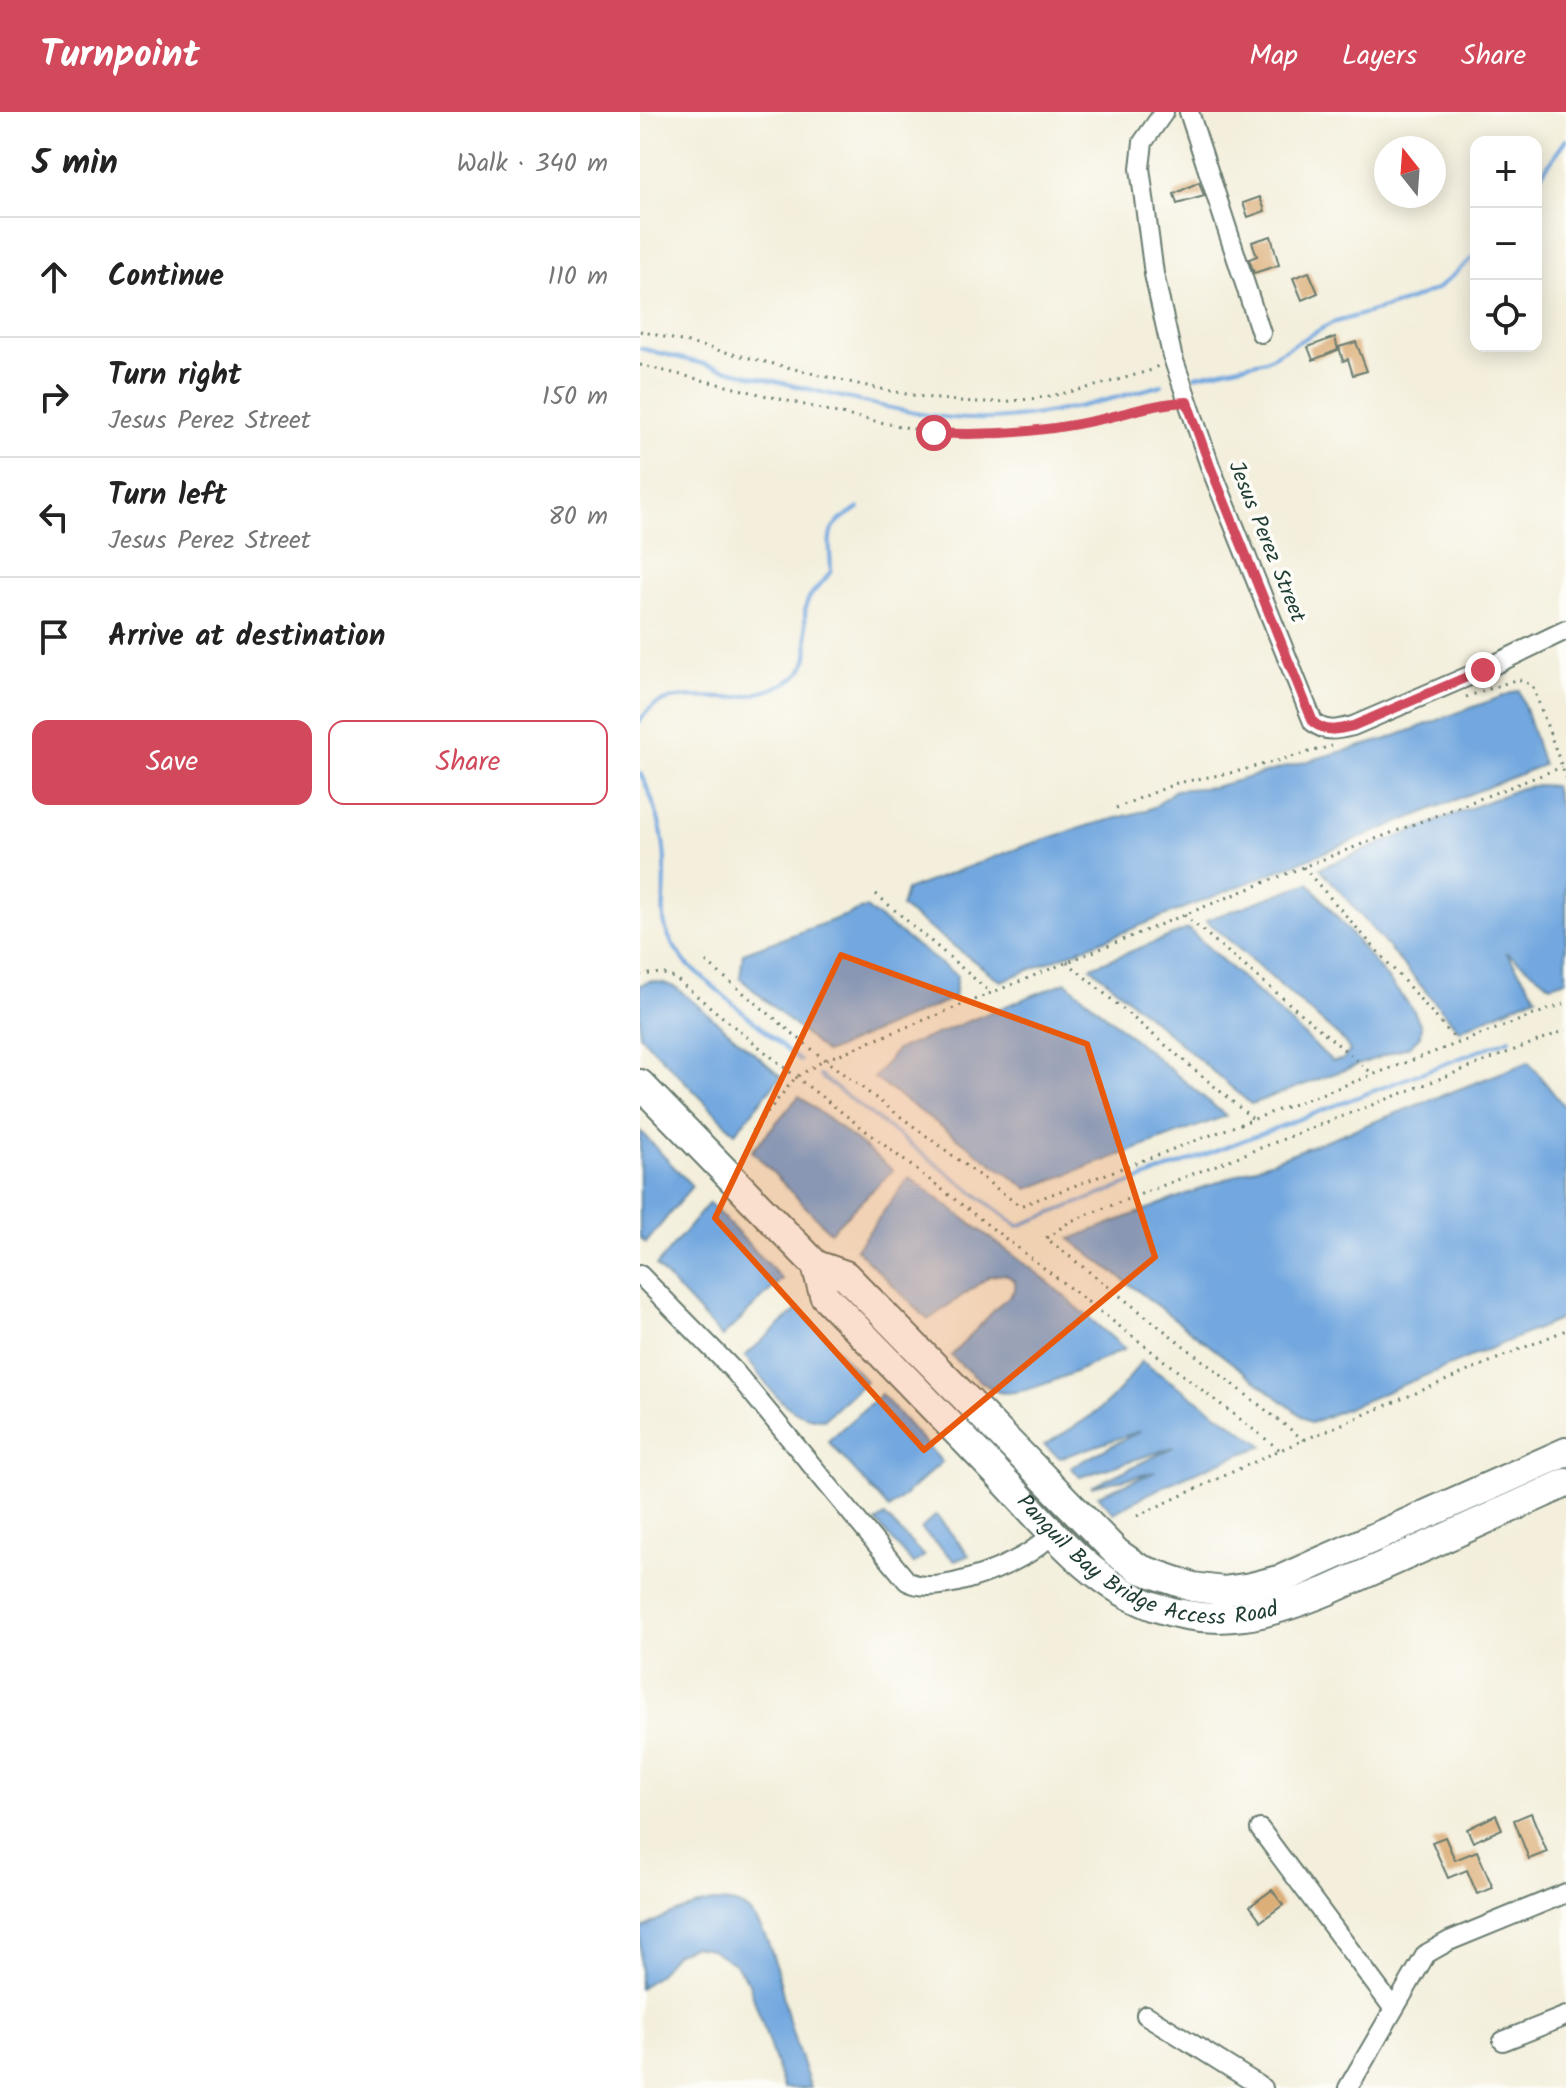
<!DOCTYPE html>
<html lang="en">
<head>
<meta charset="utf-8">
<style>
  :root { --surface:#fff; --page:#f6f6f6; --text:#222; --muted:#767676; --line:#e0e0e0; --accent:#d1495b }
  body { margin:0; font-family:Kalam,sans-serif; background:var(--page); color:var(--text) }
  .controls { position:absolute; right:24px; top:24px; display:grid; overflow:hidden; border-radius:16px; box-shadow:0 4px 20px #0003 }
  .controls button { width:72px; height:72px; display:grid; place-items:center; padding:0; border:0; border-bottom:2px solid var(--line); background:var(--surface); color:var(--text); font:40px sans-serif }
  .compass { position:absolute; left:734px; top:24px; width:72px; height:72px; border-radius:50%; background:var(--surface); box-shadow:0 4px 20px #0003; rotate:343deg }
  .stop { position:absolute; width:24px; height:24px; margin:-18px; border:6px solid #d1495b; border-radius:50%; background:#fff }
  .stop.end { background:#d1495b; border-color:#fff; box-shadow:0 2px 8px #0008 }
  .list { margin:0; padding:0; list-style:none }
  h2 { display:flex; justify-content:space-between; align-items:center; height:104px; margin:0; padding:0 32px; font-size:34px }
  h2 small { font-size:26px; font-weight:400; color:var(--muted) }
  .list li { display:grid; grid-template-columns:52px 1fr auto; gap:24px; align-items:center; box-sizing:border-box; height:120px; padding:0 32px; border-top:2px solid var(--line) }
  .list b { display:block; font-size:30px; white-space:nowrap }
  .list p { margin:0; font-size:26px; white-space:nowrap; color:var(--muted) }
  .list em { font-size:26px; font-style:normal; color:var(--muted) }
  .actions { display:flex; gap:16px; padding:24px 32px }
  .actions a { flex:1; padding:18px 0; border:2px solid var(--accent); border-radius:16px; text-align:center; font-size:28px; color:var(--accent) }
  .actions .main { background:var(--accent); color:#fff }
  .icon { flex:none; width:44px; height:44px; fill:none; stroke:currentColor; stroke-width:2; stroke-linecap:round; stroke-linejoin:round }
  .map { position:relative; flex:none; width:926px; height:1976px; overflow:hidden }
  header { display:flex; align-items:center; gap:48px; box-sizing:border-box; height:112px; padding:0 40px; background:var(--accent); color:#fff }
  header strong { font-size:38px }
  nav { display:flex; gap:44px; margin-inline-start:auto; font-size:28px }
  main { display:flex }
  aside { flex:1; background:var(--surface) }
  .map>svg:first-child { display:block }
  .green { fill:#aad27c; stroke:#648858; stroke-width:2 }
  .water { fill:#72a7df; stroke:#48728a; stroke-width:2 }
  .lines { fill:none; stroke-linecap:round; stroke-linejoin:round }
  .stream { stroke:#72a7df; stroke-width:4 }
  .building { fill:#dcae78 }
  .minor-casing { stroke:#697b6f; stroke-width:22 }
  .highway-casing { stroke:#697b6f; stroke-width:32 }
  .path { stroke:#697b6f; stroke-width:3; stroke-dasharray:2 6; stroke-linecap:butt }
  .minor { stroke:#fff; stroke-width:18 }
  .highway { stroke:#fff; stroke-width:28 }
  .route { stroke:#d1495b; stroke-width:10 }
  .marked { fill:#e8590c; fill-opacity:0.2; stroke:#e8590c; stroke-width:6; stroke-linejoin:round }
  .labels { text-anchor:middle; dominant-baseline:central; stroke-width:7; stroke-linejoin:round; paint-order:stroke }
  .street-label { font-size:22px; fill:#1f3d34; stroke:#fdfcf7 }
</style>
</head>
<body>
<header>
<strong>Turnpoint</strong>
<nav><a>Map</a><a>Layers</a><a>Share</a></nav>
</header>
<main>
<aside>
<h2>5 min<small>Walk · 340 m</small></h2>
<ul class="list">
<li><svg class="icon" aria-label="ahead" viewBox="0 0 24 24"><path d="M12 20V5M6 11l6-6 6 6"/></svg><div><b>Continue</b></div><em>110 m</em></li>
<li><svg class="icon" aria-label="right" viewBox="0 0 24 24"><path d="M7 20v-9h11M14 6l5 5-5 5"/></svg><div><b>Turn right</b><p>Jesus Perez Street</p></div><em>150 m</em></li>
<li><svg class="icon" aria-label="left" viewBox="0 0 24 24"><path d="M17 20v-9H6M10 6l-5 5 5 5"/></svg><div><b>Turn left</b><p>Jesus Perez Street</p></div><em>80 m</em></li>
<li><svg class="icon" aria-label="arrive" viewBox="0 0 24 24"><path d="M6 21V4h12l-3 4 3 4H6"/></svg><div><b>Arrive at destination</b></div></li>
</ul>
<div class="actions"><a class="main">Save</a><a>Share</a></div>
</aside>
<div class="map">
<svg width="926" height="1976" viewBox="0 0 926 1976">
  <rect width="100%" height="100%" fill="#fdfcf7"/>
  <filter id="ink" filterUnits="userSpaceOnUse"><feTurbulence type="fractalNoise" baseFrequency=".0125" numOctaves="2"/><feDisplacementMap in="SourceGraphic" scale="16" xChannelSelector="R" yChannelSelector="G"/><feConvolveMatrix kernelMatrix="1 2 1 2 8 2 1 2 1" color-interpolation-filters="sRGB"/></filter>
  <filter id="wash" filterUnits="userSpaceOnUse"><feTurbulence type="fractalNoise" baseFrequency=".006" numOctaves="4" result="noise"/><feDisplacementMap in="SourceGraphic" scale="32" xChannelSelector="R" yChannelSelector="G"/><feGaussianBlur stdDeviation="1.8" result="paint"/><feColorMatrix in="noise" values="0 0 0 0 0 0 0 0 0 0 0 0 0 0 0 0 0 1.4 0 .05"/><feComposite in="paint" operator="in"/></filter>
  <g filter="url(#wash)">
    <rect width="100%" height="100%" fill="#f3efdc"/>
    <path class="green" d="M207 1184 468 1451C494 1469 519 1480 550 1488L926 1354V1357L647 1481 583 1494 550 1491 520 1482 492 1470 467 1453 205 1185Z"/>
    <path class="water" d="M879 578 903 653 361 869 261 795 266 778 384 734 450 713 504 699 516 694 535 678 574 675 747 627Z
      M899 673 914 674 926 721V868L911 873 866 840 896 884 819 918 680 756 881 676Z
      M669 771 774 899 781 914 780 924 770 934 611 992 451 855 548 817 692 949 702 948 710 939 704 929 566 808Z
      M226 796 317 864 314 886 186 941 100 866 103 841Z
      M10 869 24 871 37 876 141 964 95 1021 0 923V873Z
      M426 870 586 1004 388 1077 234 966 256 938Z
      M889 950 926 997V1205L671 1311 430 1127Z
      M159 984 253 1058 190 1120 112 1039Z
      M0 1019 52 1074 6 1131 0 1125Z
      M269 1065 401 1164 485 1237C460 1248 379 1290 356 1279 340 1272 325 1255 311 1244L361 1191 371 1183 375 1176V1169L365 1162 350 1164 288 1208 216 1137Z
      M69 1091 142 1167 82 1225 16 1154Z
      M159 1196 226 1269 184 1307C145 1307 127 1272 105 1244Z
      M501 1249 624 1334C571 1352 522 1372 474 1401L458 1383 515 1360 451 1375 534 1335 440 1365 431 1355 500 1319 420 1346 404 1333C450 1306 471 1295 501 1249Z
      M241 1282 302 1350 249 1397 188 1329Z
      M296 1403 329 1443 315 1449 281 1417Z
      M245 1404 284 1444 273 1452 236 1410Z
      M74 1790C88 1791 99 1790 109 1800 134 1822 142 1885 151 1916 157 1936 164 1956 171 1976H144L108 1869 96 1853 71 1837 52 1834 35 1842 19 1862 0 1876V1818C24 1803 46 1794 74 1790Z"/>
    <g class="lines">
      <path class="stream" d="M896 70 926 28
        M0 236C61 252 123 266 185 281 238 293 294 309 348 307 408 305 465 289 522 273
        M555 264 626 248 692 211 765 190 797 177 836 143
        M0 609C17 580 49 585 78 586 101 587 144 578 160 560 176 541 161 514 166 493 170 479 184 471 191 459 190 423 182 416 219 396
        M0 661C15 689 26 726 25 758 25 804 15 813 47 852L160 949
        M180 964 378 1114 870 927"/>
    </g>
    <g id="blocks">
      <path class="building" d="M559 70 564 84 537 92 534 82Z
        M620 85 625 99 608 105 603 91Z
        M631 124 639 153 614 161 609 147 617 144 612 130Z
        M669 160 678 181 662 188 653 166Z
        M695 225 698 238 673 248 668 235Z
        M716 230 727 259 713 263 708 247 703 249 699 235Z
        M891 1701 907 1740 889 1747 874 1708Z
        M856 1703 862 1717 833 1730 827 1717Z
        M805 1725 815 1748 837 1739 853 1776 837 1782 827 1758 808 1766 792 1730Z
        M632 1778 643 1793 621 1809 610 1794Z"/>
    </g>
  </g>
  <g filter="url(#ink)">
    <use href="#blocks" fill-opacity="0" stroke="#697b6f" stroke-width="2"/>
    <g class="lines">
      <g class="minor-casing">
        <path id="minor" d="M524 0 503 30 500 56 514 162 532 243 570 354 673 610C686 621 697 618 713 614L843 558 926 518
          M549 0 621 221
          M0 1163 95 1260 267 1469C294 1485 359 1458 385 1443 396 1437 405 1429 415 1420
          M620 1717 753 1896
          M506 1903 623 1976
          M863 1929 926 1904
          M708 1976 786 1842 809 1829 926 1781"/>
      </g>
      <g class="highway-casing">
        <g id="highway">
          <path id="s1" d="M0 972 176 1153 184 1183C241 1241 298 1300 354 1358 402 1407 449 1472 516 1495 579 1517 628 1503 687 1479L926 1371"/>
          <path d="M176 1153 205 1163 477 1441 500 1457 553 1475 583 1479 611 1475 642 1467 675 1452 926 1340"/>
        </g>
      </g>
      <path class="path" d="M0 219C61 234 122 249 183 264 236 276 291 290 345 290 402 290 458 274 512 258L519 253
        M0 253 210 304 294 321 347 324 403 318 531 290
        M826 585 875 568H883L893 575 926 666
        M476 696 537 671 595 660 692 634
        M663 755 817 929
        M236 782 351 881
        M544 803 733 962
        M66 850 185 948 380 1094 926 891
        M427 850 613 1007
        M0 863 22 861 36 867 156 965 640 1338
        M112 1019 156 965 185 948 663 755 922 655
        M664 1328 406 1126 431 1109 926 918
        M497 1404 640 1338 926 1218"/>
      <use href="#minor" class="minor"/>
      <use href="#highway" class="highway"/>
    </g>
  </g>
  <g class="lines" filter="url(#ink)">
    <path class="route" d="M294 321C351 324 406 320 462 307 491 300 517 291 547 290L570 354 673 610C686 621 697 618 713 614L843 558"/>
  </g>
  <path class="marked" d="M201 843 447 932 515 1145 284 1338 75 1106Z"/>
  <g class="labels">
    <g class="street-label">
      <text transform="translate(626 430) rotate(68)">Jesus Perez Street</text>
      <text stroke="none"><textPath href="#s1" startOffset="716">Panguil Bay Bridge Access Road</textPath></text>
    </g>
  </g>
</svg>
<div class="controls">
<button>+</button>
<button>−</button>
<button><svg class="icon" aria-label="locate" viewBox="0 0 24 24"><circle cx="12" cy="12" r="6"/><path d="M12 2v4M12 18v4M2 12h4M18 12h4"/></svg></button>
</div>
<svg class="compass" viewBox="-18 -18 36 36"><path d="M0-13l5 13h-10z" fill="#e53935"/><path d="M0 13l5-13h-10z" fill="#767676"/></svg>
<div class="stop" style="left:294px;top:321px"></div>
<div class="stop end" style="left:843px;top:558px"></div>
</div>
</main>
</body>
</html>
